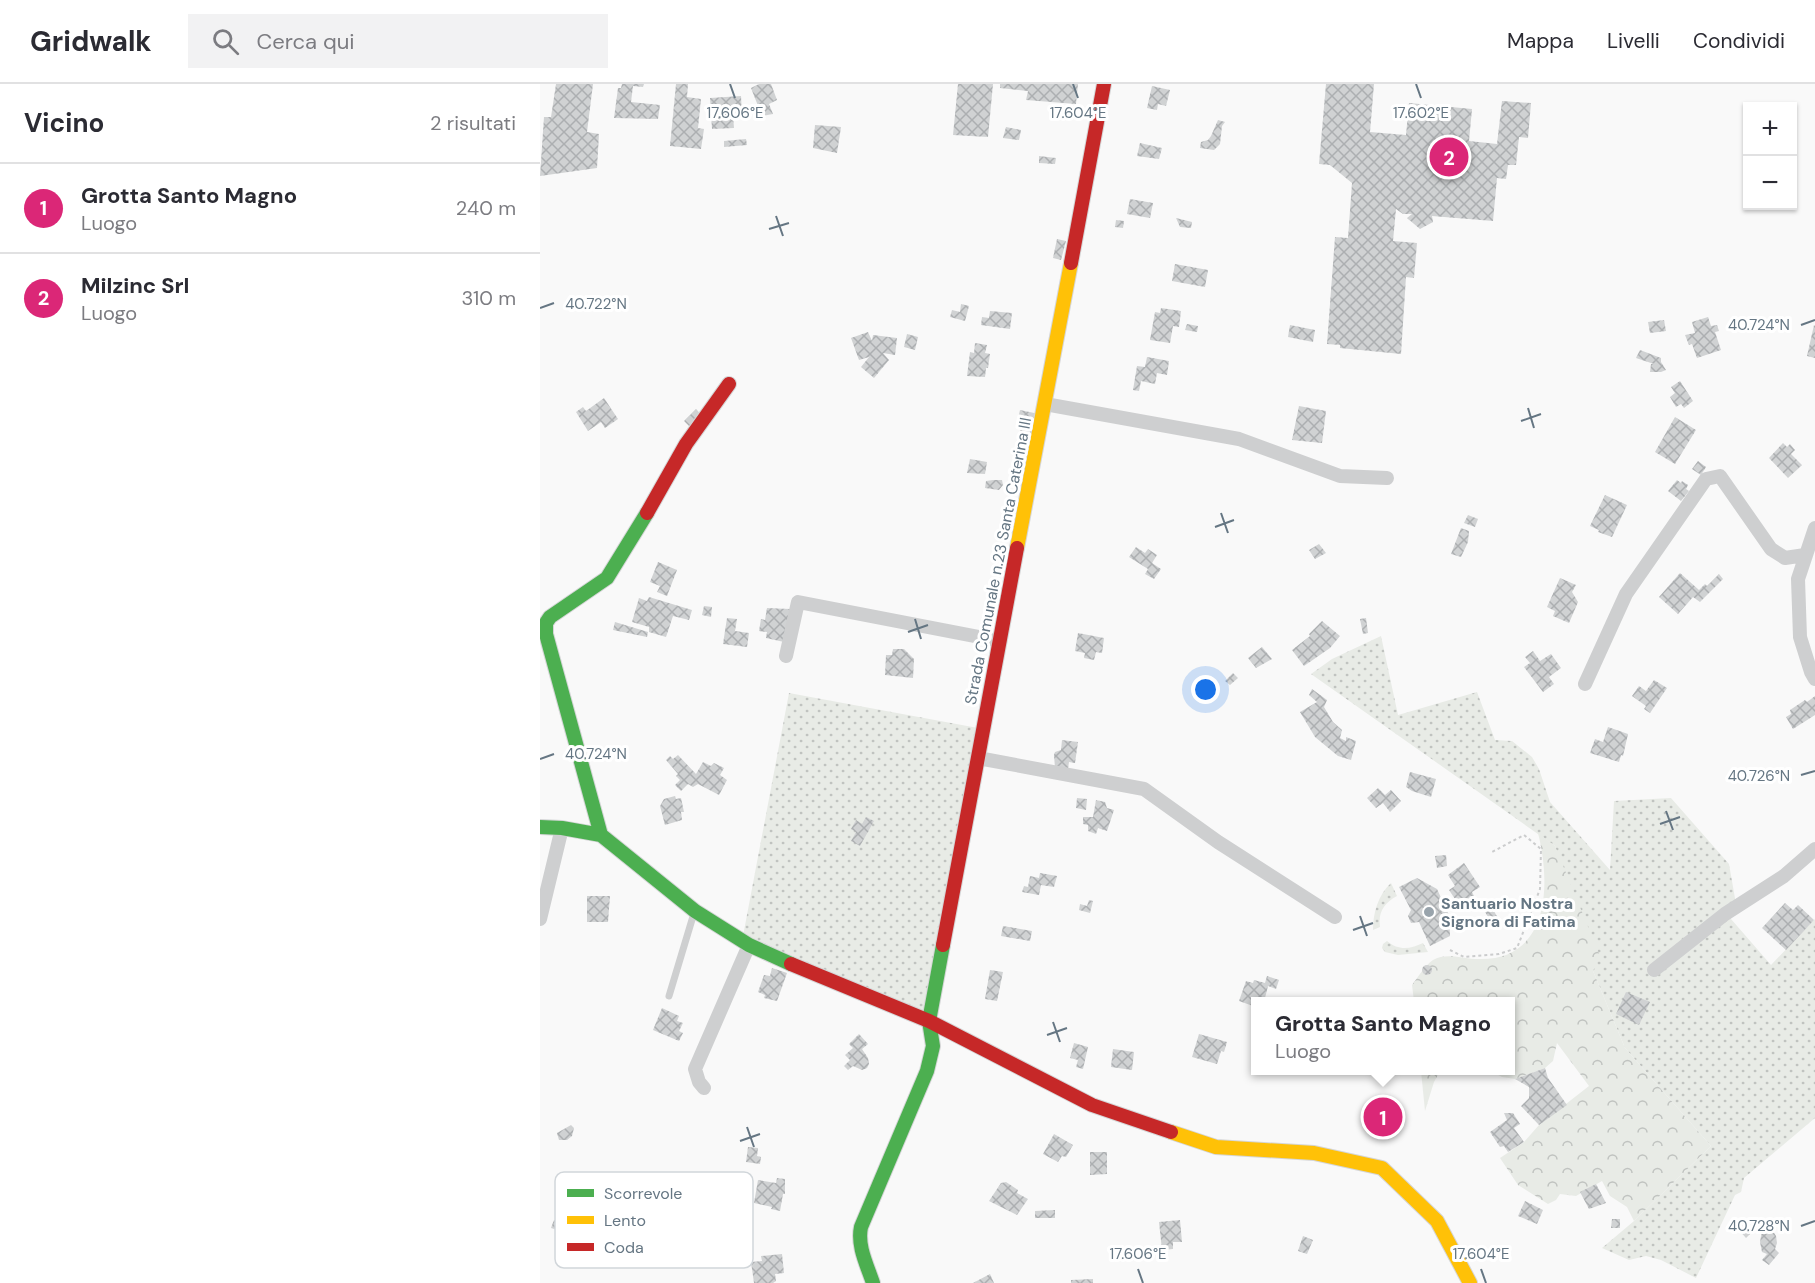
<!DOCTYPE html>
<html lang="it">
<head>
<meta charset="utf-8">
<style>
  :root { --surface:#fff; --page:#f2f2f3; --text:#2b2b33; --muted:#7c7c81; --line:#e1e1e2; --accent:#db2777 }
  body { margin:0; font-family:"DM Sans",sans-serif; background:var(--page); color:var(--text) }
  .controls { position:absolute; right:18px; top:18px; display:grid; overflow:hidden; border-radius:0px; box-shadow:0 2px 4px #0004 }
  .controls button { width:54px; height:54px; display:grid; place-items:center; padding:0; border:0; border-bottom:2px solid var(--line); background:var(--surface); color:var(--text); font:30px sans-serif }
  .you { position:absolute; left:666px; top:606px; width:21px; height:21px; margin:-15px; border:4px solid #fff; border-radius:50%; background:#1a73e8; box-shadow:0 0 0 9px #1a73e833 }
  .badge { display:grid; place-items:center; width:39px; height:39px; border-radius:50%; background:var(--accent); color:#fff; font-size:20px; font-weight:700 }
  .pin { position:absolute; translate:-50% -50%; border:3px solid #fff; box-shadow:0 2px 6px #0006 }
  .popup { position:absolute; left:711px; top:913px; width:264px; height:78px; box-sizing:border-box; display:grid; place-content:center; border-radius:0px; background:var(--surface); filter:drop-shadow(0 2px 4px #0005); font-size:20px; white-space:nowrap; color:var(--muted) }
  .popup b { font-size:22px; color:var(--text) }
  .popup::after { content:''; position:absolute; left:50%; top:100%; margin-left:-12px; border:12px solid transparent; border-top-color:var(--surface) }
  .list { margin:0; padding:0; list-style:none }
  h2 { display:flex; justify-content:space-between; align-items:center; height:78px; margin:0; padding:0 24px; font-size:26px }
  h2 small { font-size:20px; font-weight:400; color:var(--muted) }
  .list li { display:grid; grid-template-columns:39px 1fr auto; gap:18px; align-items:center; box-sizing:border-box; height:90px; padding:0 24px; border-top:2px solid var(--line) }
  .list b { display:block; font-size:22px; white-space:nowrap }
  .list p { margin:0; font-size:20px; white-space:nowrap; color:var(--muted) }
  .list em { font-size:20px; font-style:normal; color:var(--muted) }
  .icon { flex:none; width:33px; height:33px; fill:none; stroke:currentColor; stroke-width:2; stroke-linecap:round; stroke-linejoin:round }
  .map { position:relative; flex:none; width:1275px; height:1199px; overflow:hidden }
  header { display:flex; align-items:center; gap:36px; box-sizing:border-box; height:84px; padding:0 30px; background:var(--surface); border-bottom:2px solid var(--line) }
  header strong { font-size:28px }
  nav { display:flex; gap:33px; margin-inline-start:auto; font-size:21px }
  .search { width:420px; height:54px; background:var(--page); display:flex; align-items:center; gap:15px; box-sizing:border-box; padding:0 21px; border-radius:0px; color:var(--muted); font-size:22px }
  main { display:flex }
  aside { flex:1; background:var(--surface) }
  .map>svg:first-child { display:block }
  .grass { fill:url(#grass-dots) }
  .forest { fill:url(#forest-crowns) }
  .building { fill:url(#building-cross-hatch) }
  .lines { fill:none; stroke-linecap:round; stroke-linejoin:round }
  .fast-casing { stroke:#d5d6d7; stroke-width:16 }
  .slow-casing { stroke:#d5d6d7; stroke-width:16 }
  .jam-casing { stroke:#d5d6d7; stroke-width:16 }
  .path { stroke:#cbcccd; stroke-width:2; stroke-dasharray:3 3; stroke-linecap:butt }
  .lane { stroke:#cecfd0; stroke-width:7 }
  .street { stroke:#cecfd0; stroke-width:14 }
  .fast { stroke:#4caf50; stroke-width:14 }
  .slow { stroke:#ffc107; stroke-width:14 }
  .jam { stroke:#c62828; stroke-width:14 }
  .ticks { fill:none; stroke:#657683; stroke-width:2 }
  .poi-dot { fill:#99a4ac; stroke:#fff; stroke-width:2 }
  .labels { text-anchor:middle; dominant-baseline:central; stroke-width:6; stroke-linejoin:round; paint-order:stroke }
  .street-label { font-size:16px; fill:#657683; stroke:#fff }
  .poi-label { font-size:16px; font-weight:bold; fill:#657683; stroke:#fff; text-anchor:start }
  .key { fill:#fff; stroke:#d1d6da; stroke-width:1.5 }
  .key-label { font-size:16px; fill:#657683 }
  .ticks-label { font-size:15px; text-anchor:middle; fill:#657683; stroke:#fff; stroke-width:6; stroke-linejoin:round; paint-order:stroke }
</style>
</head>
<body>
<header>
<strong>Gridwalk</strong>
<div class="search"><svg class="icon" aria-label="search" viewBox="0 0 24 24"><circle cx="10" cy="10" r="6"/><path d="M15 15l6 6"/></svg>Cerca qui</div>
<nav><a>Mappa</a><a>Livelli</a><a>Condividi</a></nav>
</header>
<main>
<aside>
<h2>Vicino<small>2 risultati</small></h2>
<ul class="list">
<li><span class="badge">1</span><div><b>Grotta Santo Magno</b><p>Luogo</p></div><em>240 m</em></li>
<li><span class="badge">2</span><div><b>Milzinc Srl</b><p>Luogo</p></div><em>310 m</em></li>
</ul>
</aside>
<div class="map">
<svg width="1275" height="1199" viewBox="0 0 1275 1199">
  <defs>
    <pattern id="grass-dots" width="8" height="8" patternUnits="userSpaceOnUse" patternTransform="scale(1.5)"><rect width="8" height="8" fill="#e8ebe6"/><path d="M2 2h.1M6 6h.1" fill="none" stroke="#c0c3c0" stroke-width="1.8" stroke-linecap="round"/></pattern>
    <pattern id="forest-crowns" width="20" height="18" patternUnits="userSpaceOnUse" patternTransform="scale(1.5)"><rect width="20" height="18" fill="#e8ebe6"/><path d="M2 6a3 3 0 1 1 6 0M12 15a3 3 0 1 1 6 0" fill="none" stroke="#c0c3c0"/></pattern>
    <pattern id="building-cross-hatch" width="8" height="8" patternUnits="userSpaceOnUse" patternTransform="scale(1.5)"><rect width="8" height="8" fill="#d0d2d3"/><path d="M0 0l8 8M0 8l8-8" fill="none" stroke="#acafb1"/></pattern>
  </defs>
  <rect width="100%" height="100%" fill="#f9f9f9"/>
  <path class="grass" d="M841 552 858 631 937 608 955 656 972 657 992 673 999 685 1010 718 1070 786 1074 717 1131 714 1189 780 1196 820 1187 827 1191 835 1231 881 1275 835V1034L1204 1094 1201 1108 1195 1111 1156 1194 1121 1176 1106 1172 1089 1176 1062 1164 1094 1137 1171 1062 1085 964 1053 887 1015 762 771 590 792 575Z
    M249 609 438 644 389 937 203 852Z
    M851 799 857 812C844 819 838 828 840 843L833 846C833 829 838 811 851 799Z
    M847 857C859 867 870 865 883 859L888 868 858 871 845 868 842 864 843 860Z"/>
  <path class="forest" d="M998 749 1015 762 1060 872 1053 887 1085 964 1171 1062 1094 1137 1087 1123 1070 1112 1062 1097 1036 1112 1020 1110 1016 1116 1008 1120 978 1101 960 1074 984 1058 999 1041 1049 1002 1017 959 1013 977 1005 984 975 995 962 993 951 987 970 986V918L874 917 872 901C878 893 885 881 893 876 906 868 925 875 938 875 1010 877 1011 800 998 749Z
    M881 987H900L894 998 885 1027Z"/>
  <path class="building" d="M16 0H53L47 48 59 50 57 84 0 92 4 33H11Z
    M82 0H104L103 3 93 2 91 18 120 21 118 35 74 34 78 4H81Z
    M136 0H148L147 13 161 15 158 44 164 45 161 65 130 62Z
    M219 0H231L237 16 229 20 233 30 222 32 211 4Z
    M418 0H453L448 53 413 51Z
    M460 0H538L536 20 486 16 488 7 460 4Z
    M786 0H834L830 48 866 51 869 19 932 25 929 57 957 60 962 17 991 19 988 54 979 53 976 81H968L966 95 957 94 953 137 892 132 893 138 880 145 867 134 872 130H863L856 125 853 157 877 159 874 194 866 193 861 270 800 264V261L787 260 795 153 808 154 812 99 790 81 779 80Z
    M612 2 630 6 626 22 618 20 617 26 607 24Z
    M201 12 202 31 193 32 194 44 172 45 170 14Z
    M678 36 685 38 682 42 680 60 674 66 660 64 661 58 668 56 671 52Z
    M275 41 301 43 297 69 273 64Z
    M466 43 481 46 479 56 463 54Z
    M206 55 207 61 184 63V57Z
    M600 59 622 64 619 75 597 72Z
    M499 72 516 74 515 80 499 79Z
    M590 115 613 119 610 134 587 130Z
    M636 134 652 138 651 144 640 143Z
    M576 136 584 137 583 144 575 143Z
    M517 155 526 157 521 176 513 174Z
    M635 180 668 186 665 203 632 197Z
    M421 220 429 222 425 237 410 233 412 226 420 228Z
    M621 224 641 227 639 243 633 242 630 259 610 256 615 228 620 229Z
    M450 227 472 229 470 245 441 241 442 233 449 234Z
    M1168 233 1171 242 1177 241 1179 247 1175 248 1181 266 1157 274 1152 260 1149 261 1145 251 1155 249 1152 238Z
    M1124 236 1126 247 1110 249 1108 238Z
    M647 240 658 242 657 248 645 246Z
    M750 241 775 246 773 258 748 253Z
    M1274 241 1275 242V274L1267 272Z
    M328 248 332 257 333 251 357 254 355 271 343 269 349 276 334 294 321 283 329 273 319 276 311 254Z
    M367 250 378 253 375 266 364 263Z
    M435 259 447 261 445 269 450 270 448 284H446L445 293 427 292 430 268 434 269Z
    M1100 266 1121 274V278L1126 286 1121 288H1110L1111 280H1114L1096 274Z
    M607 273 629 277 627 291 617 289 615 300 601 297 599 307 593 306 597 282 605 283Z
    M1140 297 1153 317 1144 324 1141 320 1136 323 1130 313 1135 309 1131 303Z
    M64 314 78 335 65 344 61 338 48 347 36 328 43 323 46 327Z
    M759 322 786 327 782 359 752 356Z
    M156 325 163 333 151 344 144 337Z
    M480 326 499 330 492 362 483 360 485 353 479 352 481 344 476 343Z
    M1135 333 1156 346 1135 380 1115 368Z
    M1243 359 1247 363 1250 360 1255 366 1251 370 1262 381 1248 394 1229 374Z
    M430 375 447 378 445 390 427 389Z
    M1158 377 1166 383 1161 391 1152 385Z
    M453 396H462L463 401 459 406 445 404 446 397Z
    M1137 396 1141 399 1142 397 1148 401 1146 405 1149 407 1141 417 1128 407Z
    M1065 411 1087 421 1072 453 1058 448 1059 446 1050 442Z
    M928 431 938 435 935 443 924 439Z
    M921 444 929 447 928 458 921 473 911 470Z
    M779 460 786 469 775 475 769 466Z
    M596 463 605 469 608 465 617 471 612 479 621 485 614 495 605 490 608 485 589 473Z
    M118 478 137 486 127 512 117 508 120 502 110 498Z
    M1140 489 1159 506 1165 500 1167 502 1179 490 1183 495 1160 518 1153 513 1138 530 1119 513Z
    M1020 494 1036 501 1032 508 1038 518 1029 539 1013 532 1015 527 1007 523Z
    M109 513 152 526 149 536 133 532 126 553 109 548V543L92 538 99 514 107 517Z
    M164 522 172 523 171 533 162 531Z
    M227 524 250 525 244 558 226 554 227 548 219 547 221 535 225 536Z
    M187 534 197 535 195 547 209 549 207 563 183 560Z
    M826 534 828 549 823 550 820 535Z
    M782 537 800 552 790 564 764 582 752 566 770 552 769 550Z
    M75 538 108 548 107 553 73 546Z
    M538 549 564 554 562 569 556 568 554 576 544 574 545 569 535 567Z
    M722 563 732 575 716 584 708 574Z
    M353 565H364L374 575 373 594 345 591 346 571H352Z
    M993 567 1000 577 1011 570 1021 584 1009 593 1014 600 1003 608 984 583 990 579 985 573Z
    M693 589 698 594 690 601 685 597Z
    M1114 596 1127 604 1110 629 1104 625 1106 622 1092 612 1099 602 1106 607Z
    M772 605 787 616 784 623 793 638 802 646 800 654 806 657V653L816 657 811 676 798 672 775 653 760 628 777 618 769 611Z
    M1275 612V631L1253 645 1246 633 1251 630 1250 626 1265 616 1267 618Z
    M1068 643 1088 650 1083 672 1081 671 1079 678 1050 669 1055 655 1063 658Z
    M522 656 538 658 535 679 529 678 528 685 515 684 514 671 515 668 521 666Z
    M138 671 156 690 163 678 171 682 174 679 184 684 180 691 187 696 179 711 158 700 153 703 148 700 141 707 135 701 140 696 136 692 138 690 126 676 130 672 133 675Z
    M870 688 896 695 891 713 872 707 866 703Z
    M838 704 845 711 851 706 861 717 850 728 843 719 836 724 827 714Z
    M135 712 136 715 141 714 144 728H141L142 736 125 741 120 722 124 715Z
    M537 714 547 715 546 726 536 724Z
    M556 716 565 718 567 724 574 726 567 747 558 744 556 750 548 747V741L543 740V733H553Z
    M326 733 334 737 320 762 311 757 316 748 311 745 316 736 322 740Z
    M906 771 907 782 897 784 895 772Z
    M924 779 940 803 932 808 934 812 928 816 930 818 921 824 909 806 915 802 908 791Z
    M500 789 517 792 514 803 501 801 499 811 482 808 484 802 488 803 490 792 499 794Z
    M877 794 897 805 909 831 910 852 890 862 879 838 871 839 868 832 871 826 859 803Z
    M47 812H70L68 838H47Z
    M549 816 553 817 550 829 539 826 540 820 547 822Z
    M948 817 958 834 951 838 941 821Z
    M1245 819 1253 826 1258 821 1274 836 1246 866 1222 844Z
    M463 842 492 847 490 857 461 852Z
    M882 886a5 5 0 1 1 10 0a5 5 0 1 1-10 0Z
    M232 884 247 889 237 917 224 914 225 911 218 908 224 891 230 892Z
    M450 886 463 888 457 917 445 915Z
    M727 892 739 896 736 905 728 902 724 918H716V922H713L699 917 706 897 713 899 714 896 725 899Z
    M1086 908 1110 918 1099 941 1076 930Z
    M122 924 139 932 137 937 143 939 139 947 143 949 139 957 113 946Z
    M319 950 328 960 322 965 328 974 329 980 327 984 322 986 313 982 308 986 304 982 310 976 305 971 313 964 309 960Z
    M659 950 687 958 684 968 681 967 677 980 652 973Z
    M534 959 548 963 543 985 536 983 538 976 530 974Z
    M573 965 594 968 592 986 571 983Z
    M1005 984 1008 994 1027 1021 999 1041 981 1022 989 1014V1003L975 995Z
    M964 1029H973L980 1040 974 1044 984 1058 968 1068 964 1062 960 1063 950 1048 967 1036Z
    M31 1041 34 1044 32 1052 27 1056H19L17 1049Z
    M514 1050 533 1061 526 1073 522 1072 518 1078 503 1070Z
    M208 1063 218 1064 217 1072 221 1073 220 1080 206 1078Z
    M550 1068H567V1090L550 1091Z
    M237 1094 245 1095V1110H243L240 1127 231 1125 232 1123 214 1119 218 1096 236 1099Z
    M466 1098 478 1106 477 1109 488 1115 477 1131 449 1117 461 1099Z
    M1056 1100 1066 1119 1049 1125 1040 1108Z
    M985 1117 1003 1126 997 1140 978 1132Z
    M515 1126V1134H495V1127Z
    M1072 1135H1080V1144H1071Z
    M14 1136 23 1139 21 1147 11 1144Z
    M640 1136 642 1158H633V1165L622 1166 619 1138Z
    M1204 1140 1211 1149 1206 1154 1198 1145Z
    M1227 1144 1233 1147 1236 1152 1237 1159 1235 1165 1239 1169 1229 1181 1222 1176 1227 1170 1222 1168 1220 1158 1222 1146Z
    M763 1152 773 1156 767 1170 758 1167Z
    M242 1170 244 1189 235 1190 236 1197 233 1199H214L211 1178 222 1177 221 1172Z
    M450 1190 454 1199H433Z
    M553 1195V1199H531V1196Z"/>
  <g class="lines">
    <g class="fast-casing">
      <path id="fast" d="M0 743 22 744 61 751 155 827 209 861 251 880
        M61 751 6 550V539L10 533 67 494 107 429
        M333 1199C327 1181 317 1162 321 1143L387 987 393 962 389 937 403 861"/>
    </g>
    <g class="slow-casing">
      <path id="slow" d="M477 464 531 179
        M631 1048 676 1063 774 1069 842 1084 897 1137 930 1199"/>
    </g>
    <g class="jam-casing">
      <path id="jam" d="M531 179 564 0
        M107 429 146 360 189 300
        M403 861 477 464
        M251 880 389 937 552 1021 631 1048"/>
    </g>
    <path class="path" d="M910 866 924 873 959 870 977 864 1000 805 1001 765 984 751 952 768"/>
    <path class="lane" d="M129 912 154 829"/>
    <path class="street" d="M505 320 699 355 800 392 847 394
      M1275 444 1258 495 1260 553 1271 588 1275 595
      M246 572 258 518 460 557
      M1045 600 1086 510 1166 395 1180 392 1231 465 1245 474 1265 471
      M438 674 604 705 678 758 795 833
      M0 835 22 744
      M1114 886 1185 830 1244 792 1275 765
      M164 1004 159 998 155 985 209 861"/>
    <use href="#fast" class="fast"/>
    <use href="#slow" class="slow"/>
    <use href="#jam" class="jam"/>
  </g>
  <path class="ticks" d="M190 0 195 14M533 0 538 14M876 0 881 14M236 132 243 152M229 145 249 139M0 224 14 219M1261 241 1275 236M988 324 994 344M981 337 1001 330M681 429 688 449M675 443 694 436M375 535 381 555M368 548 388 541M0 675 14 670M1261 691 1275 687M1126 727 1133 746M1120 740 1140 733M820 832 827 852M813 846 833 839M513 938 520 958M507 951 527 944M207 1043 214 1063M200 1057 220 1050M1261 1142 1275 1137M598 1185 603 1199M941 1185 946 1199"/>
  <circle class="poi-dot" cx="889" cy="828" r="6"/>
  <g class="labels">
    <g class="street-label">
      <text transform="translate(458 477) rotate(-79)">Strada Comunale n.23 Santa Caterina III</text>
    </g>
    <g class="poi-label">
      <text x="901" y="819">Santuario Nostra<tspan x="901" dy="18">Signora di Fatima</tspan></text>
    </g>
  </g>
  <rect x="15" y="1088" width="198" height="96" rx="9" class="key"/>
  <rect x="27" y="1105" width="27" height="8" fill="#4caf50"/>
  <rect x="27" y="1132" width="27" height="8" fill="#ffc107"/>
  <rect x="27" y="1159" width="27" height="8" fill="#c62828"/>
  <g class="key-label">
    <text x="64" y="1115">Scorrevole</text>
    <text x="64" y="1142">Lento</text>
    <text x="64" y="1169">Coda</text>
  </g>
  <g class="ticks-label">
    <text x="195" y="34">17.606°E</text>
    <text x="538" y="34">17.604°E</text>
    <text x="881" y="34">17.602°E</text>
    <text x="56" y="225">40.722°N</text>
    <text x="1219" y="246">40.724°N</text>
    <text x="56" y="675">40.724°N</text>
    <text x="1219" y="697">40.726°N</text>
    <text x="1219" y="1147">40.728°N</text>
    <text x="598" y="1175">17.606°E</text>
    <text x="941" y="1175">17.604°E</text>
  </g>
</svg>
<div class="controls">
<button>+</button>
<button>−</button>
</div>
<div class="you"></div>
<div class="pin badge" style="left:843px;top:1033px">1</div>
<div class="popup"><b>Grotta Santo Magno</b>Luogo</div>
<div class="pin badge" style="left:909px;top:73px">2</div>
</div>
</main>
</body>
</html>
